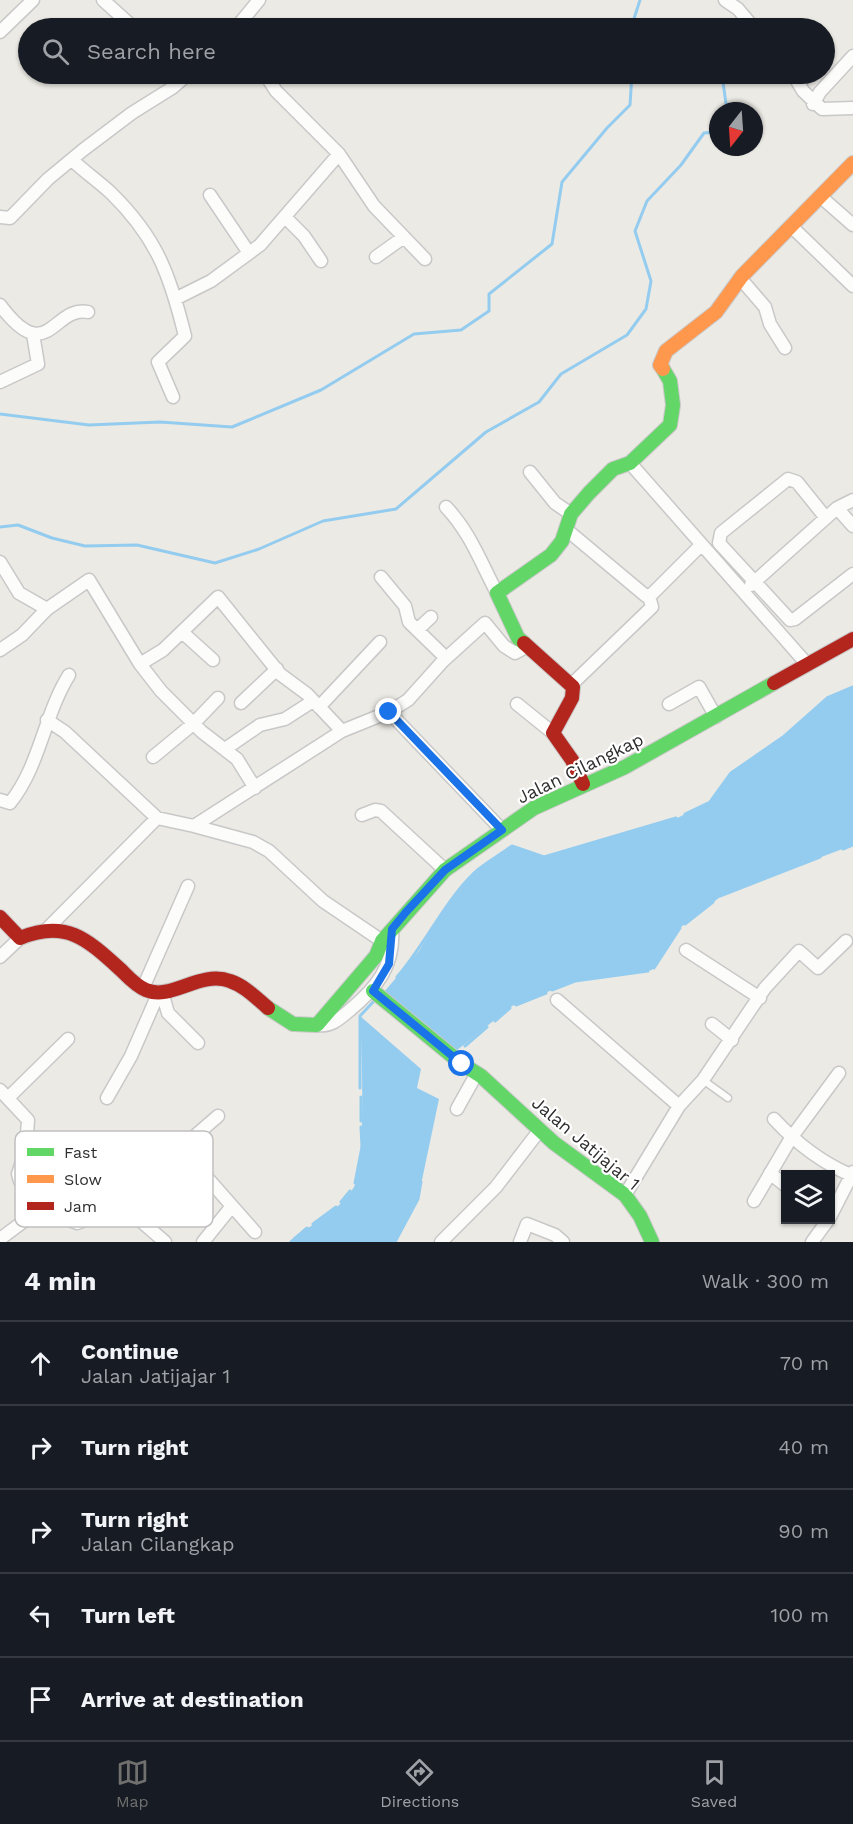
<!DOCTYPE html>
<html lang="en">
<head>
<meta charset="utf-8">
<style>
  :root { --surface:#171b24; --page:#20242c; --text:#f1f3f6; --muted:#9ea1a6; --line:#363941; --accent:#70706e }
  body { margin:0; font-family:"Work Sans",sans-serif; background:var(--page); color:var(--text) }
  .controls { position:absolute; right:18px; bottom:18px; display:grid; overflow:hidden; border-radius:0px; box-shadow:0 2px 4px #0004 }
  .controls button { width:54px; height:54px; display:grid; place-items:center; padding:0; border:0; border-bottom:2px solid var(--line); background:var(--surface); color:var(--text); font:30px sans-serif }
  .compass { position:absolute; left:709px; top:102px; width:54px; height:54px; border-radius:50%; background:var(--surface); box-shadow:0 2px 4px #0004; rotate:197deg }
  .stop { position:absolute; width:18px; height:18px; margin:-14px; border:4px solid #1a73e8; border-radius:50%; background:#fff }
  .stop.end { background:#1a73e8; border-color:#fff; box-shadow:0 2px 6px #0008 }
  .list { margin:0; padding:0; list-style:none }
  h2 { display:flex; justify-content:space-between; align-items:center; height:78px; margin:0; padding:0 24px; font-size:26px }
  h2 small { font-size:20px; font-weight:400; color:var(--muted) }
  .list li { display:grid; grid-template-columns:39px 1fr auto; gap:18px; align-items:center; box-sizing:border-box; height:84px; padding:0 24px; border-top:2px solid var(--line) }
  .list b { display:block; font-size:22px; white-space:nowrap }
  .list p { margin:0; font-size:20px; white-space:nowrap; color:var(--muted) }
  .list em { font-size:20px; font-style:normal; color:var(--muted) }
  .icon { flex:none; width:33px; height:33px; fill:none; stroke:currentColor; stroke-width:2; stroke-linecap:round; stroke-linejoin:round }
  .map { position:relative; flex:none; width:853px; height:1242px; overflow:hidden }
  .search { position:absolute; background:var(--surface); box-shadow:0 2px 4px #0004; left:18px; right:18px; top:18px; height:66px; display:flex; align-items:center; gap:15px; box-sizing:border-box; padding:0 21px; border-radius:33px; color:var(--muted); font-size:22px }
  .sheet { height:498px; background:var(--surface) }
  nav { display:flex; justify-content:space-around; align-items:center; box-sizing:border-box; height:84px; border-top:2px solid var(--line); background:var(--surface); font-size:16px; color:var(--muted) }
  nav a { display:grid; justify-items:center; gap:3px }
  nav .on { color:var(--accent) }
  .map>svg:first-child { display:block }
  .water { fill:#94ccf0 }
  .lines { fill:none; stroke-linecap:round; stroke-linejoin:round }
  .stream { stroke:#94ccf0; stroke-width:3 }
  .lane-casing { stroke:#c9c8c9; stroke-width:9 }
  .street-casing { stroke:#c9c8c9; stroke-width:15 }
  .fast-casing { stroke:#c9c8c9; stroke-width:16 }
  .slow-casing { stroke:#c9c8c9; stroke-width:16 }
  .jam-casing { stroke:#c9c8c9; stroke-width:16 }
  .lane { stroke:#fcfcfb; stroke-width:6 }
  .street { stroke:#fcfcfb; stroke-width:12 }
  .fast { stroke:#63d668; stroke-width:14 }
  .slow { stroke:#ff974d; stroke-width:14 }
  .jam { stroke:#b3261e; stroke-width:14 }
  .route { stroke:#1a73e8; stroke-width:8 }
  .labels { text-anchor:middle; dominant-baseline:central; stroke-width:4.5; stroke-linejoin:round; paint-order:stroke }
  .street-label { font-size:18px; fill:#2e2e2e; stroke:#fff }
  .key { fill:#fff; stroke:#c0c0c0; stroke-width:1.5 }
  .key-label { font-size:16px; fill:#2e2e2e }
</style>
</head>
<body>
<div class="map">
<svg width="853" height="1242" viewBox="0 0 853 1242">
  <rect width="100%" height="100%" fill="#eceae4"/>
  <path class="water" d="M853 687V845L724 894 681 927 652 970 575 981 512 1006 456 1051 384 992 419 951 443 911 474 873 512 846 544 857 673 820 710 802 731 773 783 737 827 698Z
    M360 1016 421 1069 417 1088 439 1099 418 1199 395 1242H291L294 1237C315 1223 341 1209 354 1187 366 1165 362 1046 360 1016Z"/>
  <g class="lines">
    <path class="stream" d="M631 28 640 0
      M717 74 723 82 727 111
      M0 414 89 425 160 422 232 427 321 390 414 334 461 330 489 311V294L552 244 562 182 607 128 630 105 632 74
      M0 527 18 525 52 538 85 546 137 545 215 563 259 549 323 521 396 509 486 432 539 402 561 374 627 335 646 309 651 281 635 231 647 201 681 165 704 133 718 132
      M685 814 710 802 731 773 783 737 827 698 853 687
      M843 849 853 845
      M720 896 820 857
      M685 924 713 902
      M654 968 680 928
      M397 977C425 945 444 902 474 873 485 863 500 855 512 846L544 857 676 818
      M552 990 575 981 648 971
      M516 1005 546 993
      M495 1021 510 1008
      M465 1046 487 1027
      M360 1088V1016L374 1001
      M361 1097V1121
      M355 1183 362 1147 361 1127
      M341 1202 350 1191
      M313 1224 336 1207
      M291 1242 307 1228
      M395 1242 418 1199 421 1182"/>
    <g class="lane-casing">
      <path id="lane" d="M703 1080 728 1098"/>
    </g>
    <g class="street-casing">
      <path id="street" d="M103 0 134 28
        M725 0 738 9 754 28
        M236 28 259 0
        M0 32 33 0
        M265 74 276 91 339 154 374 206 425 259
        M793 74 803 91 822 109 853 108
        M813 104 820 92 853 56
        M72 160C85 172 99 182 111 193 157 238 170 275 185 336L158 362 173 397
        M210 195 249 253
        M821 197 853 225
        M0 217 10 218 48 179 83 150 132 113 172 88 188 74
        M285 217 304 236 321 261
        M792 227 853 286
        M376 257 404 237
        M740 278 765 307 770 324 785 348
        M175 299 211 281 260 245 339 154
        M0 305C48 369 53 305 88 312
        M0 382 38 364 33 334
        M630 463 806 663
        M530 472 555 503 571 514
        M446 507C470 532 481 563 497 593
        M837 508 853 526
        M826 518 797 482 788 479 721 533 719 543 790 620 795 619 853 574
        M567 530 646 596 652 594 701 545
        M0 562 19 593 47 609
        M381 577 405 606 409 622 446 658
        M751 585 837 508 853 500
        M417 630 431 617
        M182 632 213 660
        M0 650 22 635 47 609 89 580 140 664 161 691 202 732 237 759 255 788
        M140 664 163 650 218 597 280 674 307 694 342 731
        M571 685 652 607 649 596
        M241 703 277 669
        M517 704 553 733
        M669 704 699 687 716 717
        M319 707 380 642
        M389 712 502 830
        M47 720 65 732 157 818 194 826
        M225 749 260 725 285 719 313 701
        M153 757 193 724 218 698
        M0 800 10 803C40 766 44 715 69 675
        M362 815 375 810 381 811 445 870
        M47 929 157 818
        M382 941 323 901 269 851 253 842 194 826 342 731 389 712 408 700 443 661 485 623 504 646 515 653 526 647
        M686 950 760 998
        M0 957 20 938
        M143 988 188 886
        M162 992 168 1013 198 1043
        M557 1000 679 1106
        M712 1024 732 1040
        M317 1025C332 1027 340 1018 350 1010 376 988 395 966 392 929
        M0 1090 28 1120 26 1149 18 1174 20 1181 40 1209 77 1223 96 1216 119 1202 218 1116
        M9 1097 68 1039
        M107 1098 131 1056 159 992
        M457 1109 477 1073
        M774 1119C797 1144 822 1163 853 1176
        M180 1147 255 1232
        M770 1173 786 1186
        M625 1195 679 1106 703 1080 765 988 799 951 818 968 846 941
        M754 1201 791 1138 839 1073
        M119 1202 165 1242
        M830 1217 853 1172
        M0 1239 40 1209
        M203 1242 232 1206
        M441 1242 496 1187 539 1131
        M520 1242 527 1224 555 1235 563 1242
        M812 1242 828 1220"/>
    </g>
    <g class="fast-casing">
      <path id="fast" d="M524 643 518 638 497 593 551 555 562 541 571 514 589 493 613 469 630 463 670 425 673 405 670 381 663 369
        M373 991 462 1064 481 1076 554 1143 625 1195 640 1216 652 1242
        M268 1008 293 1024 317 1025 376 956 382 941 445 870 534 808 625 767 774 683"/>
    </g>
    <g class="slow-casing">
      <path id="slow" d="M663 369 660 365 666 351 716 312 742 276 853 163"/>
    </g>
    <g class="jam-casing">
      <path id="jam" d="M524 643 573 687 572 698 553 733 572 760 583 784
        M774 683 853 639
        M0 917 20 938C66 919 87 939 121 970 128 977 136 986 146 990 171 1001 200 970 230 981 245 986 256 998 268 1008"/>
    </g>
    <use href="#lane" class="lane"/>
    <use href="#street" class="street"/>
    <use href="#fast" class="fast"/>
    <use href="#slow" class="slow"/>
    <use href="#jam" class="jam"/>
  </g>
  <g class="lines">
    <path class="route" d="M389 712 502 830 445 870 406 912 392 929 389 964 373 991 462 1064"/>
  </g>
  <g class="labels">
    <g class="street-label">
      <text transform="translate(580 768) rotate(-26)">Jalan Cilangkap</text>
      <text transform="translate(586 1143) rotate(40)">Jalan Jatijajar 1</text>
    </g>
  </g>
  <rect x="15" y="1131" width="198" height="96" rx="9" class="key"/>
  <rect x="27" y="1148" width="27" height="8" fill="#63d668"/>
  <rect x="27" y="1175" width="27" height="8" fill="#ff974d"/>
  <rect x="27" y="1202" width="27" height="8" fill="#b3261e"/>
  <g class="key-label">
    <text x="64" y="1158">Fast</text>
    <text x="64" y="1185">Slow</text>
    <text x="64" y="1212">Jam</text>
  </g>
</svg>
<div class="controls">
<button><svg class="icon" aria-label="layers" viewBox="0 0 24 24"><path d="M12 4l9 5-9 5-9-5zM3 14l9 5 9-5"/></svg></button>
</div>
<svg class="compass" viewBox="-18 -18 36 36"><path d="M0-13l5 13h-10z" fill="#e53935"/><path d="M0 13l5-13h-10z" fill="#9ea1a6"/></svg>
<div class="stop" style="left:462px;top:1064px"></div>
<div class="stop end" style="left:389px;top:712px"></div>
<div class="search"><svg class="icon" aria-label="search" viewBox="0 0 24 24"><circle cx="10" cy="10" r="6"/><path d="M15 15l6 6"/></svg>Search here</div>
</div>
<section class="sheet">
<h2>4 min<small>Walk · 300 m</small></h2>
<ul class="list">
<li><svg class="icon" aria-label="ahead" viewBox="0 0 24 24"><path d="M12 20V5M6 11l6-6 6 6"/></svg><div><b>Continue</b><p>Jalan Jatijajar 1</p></div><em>70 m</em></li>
<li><svg class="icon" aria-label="right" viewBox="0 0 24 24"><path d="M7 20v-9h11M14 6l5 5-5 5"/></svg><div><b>Turn right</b></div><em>40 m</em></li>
<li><svg class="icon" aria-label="right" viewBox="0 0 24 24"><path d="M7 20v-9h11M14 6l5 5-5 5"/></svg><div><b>Turn right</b><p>Jalan Cilangkap</p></div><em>90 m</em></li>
<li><svg class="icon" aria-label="left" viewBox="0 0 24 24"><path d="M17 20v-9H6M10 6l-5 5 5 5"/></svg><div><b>Turn left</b></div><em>100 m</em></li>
<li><svg class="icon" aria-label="arrive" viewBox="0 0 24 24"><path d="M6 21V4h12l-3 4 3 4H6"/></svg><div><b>Arrive at destination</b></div></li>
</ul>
</section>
<nav>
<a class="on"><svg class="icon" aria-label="map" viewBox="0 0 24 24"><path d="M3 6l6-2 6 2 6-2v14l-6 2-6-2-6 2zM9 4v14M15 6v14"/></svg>Map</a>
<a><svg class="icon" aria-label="directions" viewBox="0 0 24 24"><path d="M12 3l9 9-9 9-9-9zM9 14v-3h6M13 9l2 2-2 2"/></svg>Directions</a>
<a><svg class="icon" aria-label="saved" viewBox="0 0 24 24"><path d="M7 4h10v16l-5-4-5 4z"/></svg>Saved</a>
</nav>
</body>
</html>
